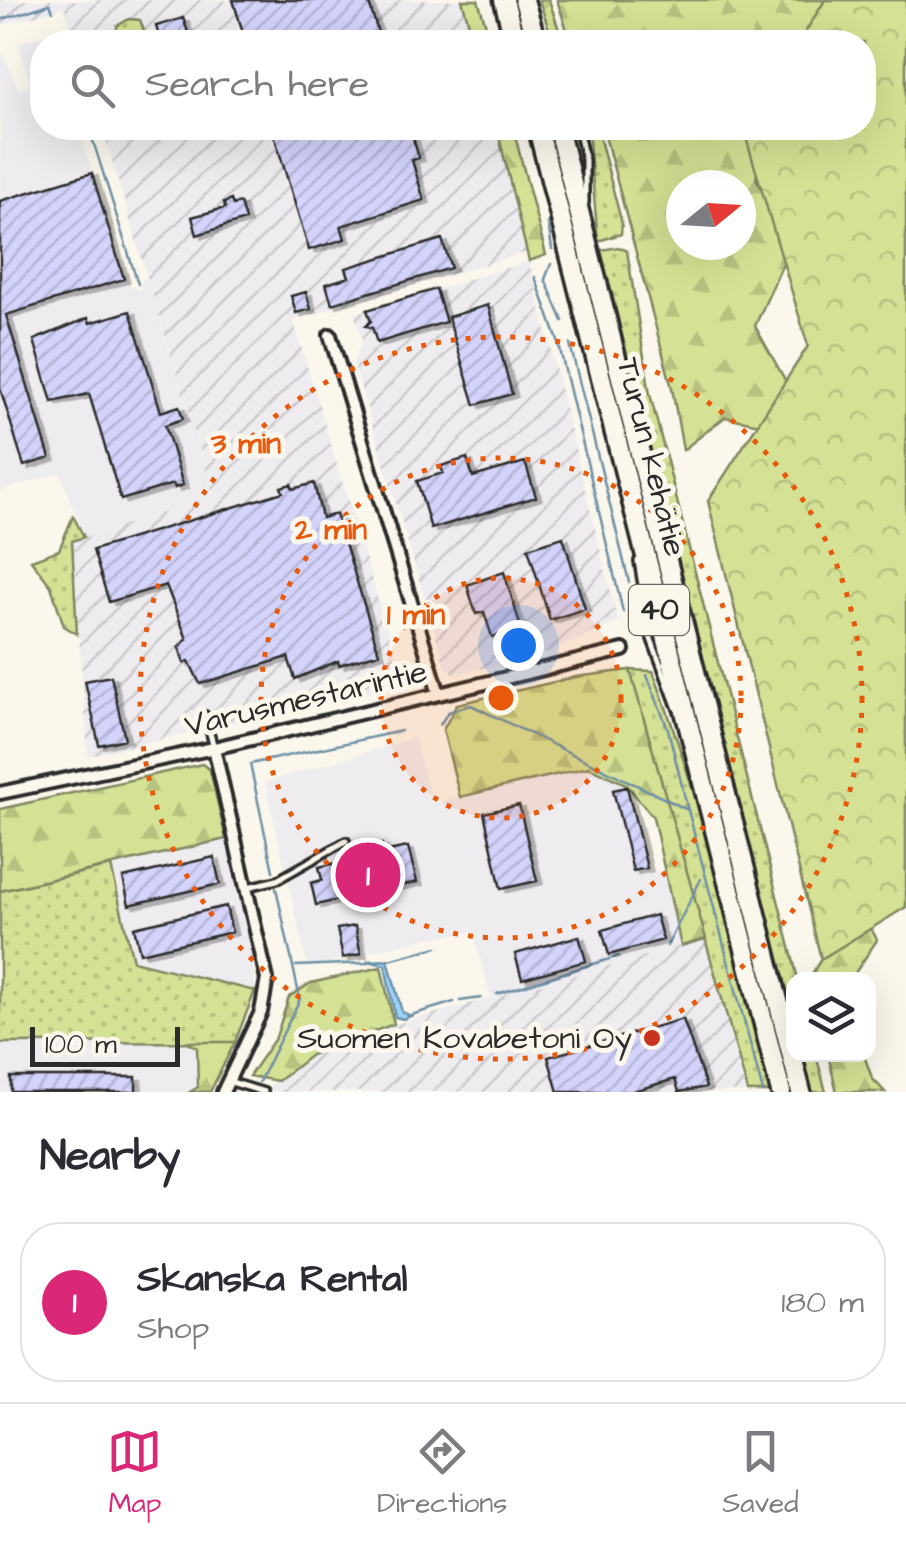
<!DOCTYPE html>
<html lang="en">
<head>
<meta charset="utf-8">
<style>
  :root { --surface:#fff; --page:#f7f7f7; --text:#2b2b33; --muted:#7c7c81; --line:#e1e1e2; --accent:#db2777 }
  body { margin:0; font-family:"Architects Daughter",sans-serif; background:var(--page); color:var(--text) }
  .controls { position:absolute; right:30px; bottom:30px; display:grid; overflow:hidden; border-radius:20px; box-shadow:0 10px 40px #0002 }
  .controls button { width:90px; height:90px; display:grid; place-items:center; padding:0; border:0; border-bottom:2px solid var(--line); background:var(--surface); color:var(--text); font:50px sans-serif }
  .compass { position:absolute; left:666px; top:170px; width:90px; height:90px; border-radius:50%; background:var(--surface); box-shadow:0 10px 40px #0002; rotate:72deg }
  .scale { position:absolute; left:30px; bottom:25px; width:150px; box-sizing:border-box; padding-left:10px; border:5px solid #2b2b2b; border-top:0; font-size:28px; line-height:35px; white-space:nowrap; color:#2b2b2b; -webkit-text-stroke:8px #fbf7ec; paint-order:stroke }
  .you { position:absolute; left:518px; top:645px; width:35px; height:35px; margin:-25px; border:8px solid #fff; border-radius:50%; background:#1a73e8; box-shadow:0 0 0 15px #1a73e833 }
  .badge { display:grid; place-items:center; width:65px; height:65px; border-radius:50%; background:var(--accent); color:#fff; font-size:32px; font-weight:700 }
  .pin { position:absolute; translate:-50% -50%; border:5px solid #fff; box-shadow:0 2px 10px #0006 }
  .list { margin:0; padding:0; list-style:none }
  h2 { display:flex; justify-content:space-between; align-items:center; height:130px; margin:0; padding:0 40px; font-size:42px }
  h2 small { font-size:32px; font-weight:400; color:var(--muted) }
  .list li { display:grid; grid-template-columns:65px 1fr auto; gap:30px; align-items:center; box-sizing:border-box; height:160px; margin:0 20px 20px; padding:0 20px; border:2px solid var(--line); border-radius:40px }
  .list b { display:block; font-size:38px; white-space:nowrap }
  .list p { margin:0; font-size:32px; white-space:nowrap; color:var(--muted) }
  .list em { font-size:32px; font-style:normal; color:var(--muted) }
  .icon { flex:none; width:55px; height:55px; fill:none; stroke:currentColor; stroke-width:2; stroke-linecap:round; stroke-linejoin:round }
  .map { position:relative; flex:none; width:906px; height:1092px; overflow:hidden }
  .search { position:absolute; background:var(--surface); box-shadow:0 10px 40px #0002; left:30px; right:30px; top:30px; height:110px; display:flex; align-items:center; gap:25px; box-sizing:border-box; padding:0 35px; border-radius:40px; color:var(--muted); font-size:38px }
  .sheet { height:310px; background:var(--surface) }
  nav { display:flex; justify-content:space-around; align-items:center; box-sizing:border-box; height:140px; border-top:2px solid var(--line); background:var(--surface); font-size:28px; color:var(--muted) }
  nav a { display:grid; justify-items:center; gap:5px }
  nav .on { color:var(--accent) }
  .map>svg:first-child { display:block }
  .built { fill:#efecf0 }
  .industrial { fill:url(#industrial-furrows) }
  .grass { fill:url(#grass-dots); stroke:#808660; stroke-width:2.5 }
  .forest { fill:url(#forest-firs); stroke:#808660; stroke-width:2.5; fill-rule:evenodd }
  .park { fill:url(#park-crowns); stroke:#808660; stroke-width:2.5 }
  .water { fill:url(#water-ripples); stroke:#6e90a7; stroke-width:2.5 }
  .lines { fill:none; stroke-linecap:round; stroke-linejoin:round }
  .stream { stroke:#6e90a7; stroke-width:2.5 }
  .building { fill:url(#building-hatch); stroke:#2b2b2b; stroke-width:2.5; filter:url(#shadow) }
  .lane-casing { stroke:#2b2b2b; stroke-width:12 }
  .street-casing { stroke:#2b2b2b; stroke-width:18 }
  .highway-casing { stroke:#2b2b2b; stroke-width:25 }
  .lane { stroke:#fbf7ec; stroke-width:5 }
  .street { stroke:#fbf7ec; stroke-width:10 }
  .highway { stroke:#fbf7ec; stroke-width:18 }
  .ring { fill:none; stroke:#e8590c; stroke-width:5; stroke-dasharray:5 10 }
  .poi-dot { fill:#c8321e; stroke:#fbf7ec; stroke-width:4 }
  .labels { text-anchor:middle; dominant-baseline:central; stroke-width:10; stroke-linejoin:round; paint-order:stroke }
  .shield { fill:#fbf7ec; stroke:#696865; stroke-width:2.5 }
  .shield-label { font-size:30px; font-weight:bold; fill:#2b2b2b }
  .street-label { font-size:32px; fill:#2b2b2b; stroke:#fbf7ec }
  .poi-label { font-size:32px; fill:#2b2b2b; stroke:#fbf7ec; text-anchor:end }
  .centre { fill:#e8590c; stroke:#fbf7ec; stroke-width:5 }
  .ring-label { font-size:30px; text-anchor:middle; font-weight:bold; fill:#e8590c; stroke:#fbf7ec; stroke-width:10; stroke-linejoin:round; paint-order:stroke }
</style>
</head>
<body>
<div class="map">
<svg width="906" height="1092" viewBox="0 0 906 1092">
  <defs>
    <pattern id="industrial-furrows" width="10" height="10" patternUnits="userSpaceOnUse" patternTransform="scale(2.5)"><rect width="10" height="10" fill="#efecf0"/><path d="M-1 1l2-2M0 10L10 0M9 11l2-2" fill="none" stroke="#cdcbce"/></pattern>
    <pattern id="grass-dots" width="8" height="8" patternUnits="userSpaceOnUse" patternTransform="scale(2.5)"><rect width="8" height="8" fill="#d5e194"/><path d="M2 2h.1M6 6h.1" fill="none" stroke="#b7c180" stroke-width="1.8" stroke-linecap="round"/></pattern>
    <pattern id="forest-firs" width="22" height="20" patternUnits="userSpaceOnUse" patternTransform="scale(2.5)"><rect width="22" height="20" fill="#d5e194"/><path d="M5 1l3.5 6h-7zM16 11l3.5 6h-7z" fill="#b7c180"/></pattern>
    <pattern id="park-crowns" width="20" height="18" patternUnits="userSpaceOnUse" patternTransform="scale(2.5)"><rect width="20" height="18" fill="#d5e194"/><path d="M2 6a3 3 0 1 1 6 0M12 15a3 3 0 1 1 6 0" fill="none" stroke="#b7c180"/></pattern>
    <pattern id="water-ripples" width="26" height="14" patternUnits="userSpaceOnUse" patternTransform="scale(2.5)"><rect width="26" height="14" fill="#9ad3fa"/><path d="M2 4q2-2 4 0t4 0M15 11q2-2 4 0t4 0" fill="none" stroke="#85b5d6"/></pattern>
    <pattern id="building-hatch" width="6" height="6" patternUnits="userSpaceOnUse" patternTransform="scale(2.5)"><rect width="6" height="6" fill="#d3d3fb"/><path d="M-1 1l2-2M0 6l6-6M5 7l2-2" fill="none" stroke="#b5b5d7"/></pattern>
    <filter id="shadow"><feDropShadow dx="5.5" dy="3" stdDeviation="0" flood-color="#0004"/></filter>
  </defs>
  <rect width="100%" height="100%" fill="#fbf7ec"/>
  <filter id="ink" filterUnits="userSpaceOnUse"><feTurbulence type="fractalNoise" baseFrequency=".01" numOctaves="2"/><feDisplacementMap in="SourceGraphic" scale="20" xChannelSelector="R" yChannelSelector="G"/><feConvolveMatrix kernelMatrix="1 2 1 2 8 2 1 2 1" color-interpolation-filters="sRGB"/></filter>
  <g filter="url(#ink)">
    <path class="built" d="M49 34 52 42H42V128H78L128 283 139 291 142 279 147 278 214 498 84 537 60 473 0 491V48L19 90 31 85 18 42Z
      M414 738 432 803 441 802 443 808 442 801 589 767 626 784 648 873 665 870 681 946 491 998 473 932 421 939 308 968 265 782Z
      M226 839 254 964 255 991 132 961 111 866Z
      M235 1042 210 1092H0V1043Z"/>
    <path class="industrial" d="M0 0H462L474 42H76L64 7 0 26Z
      M102 128H497L528 252 293 320 404 685 88 756 72 541 214 497Z
      M529 261 618 622 544 654 456 674 446 668 353 362 362 340 354 314Z
      M706 939 748 1092H268L287 1054Z"/>
    <path class="grass" d="M539 0H549L563 42H553Z
      M129 19 140 20 148 42H116L117 26Z
      M588 128H597L622 224 621 234 598 241Z
      M619 247 627 251 650 394 798 979H794L793 1025 601 250Z
      M73 516 84 537 72 541 77 634 64 626 51 586 31 560 59 550Z
      M630 670 653 671C703 807 740 950 770 1092H748Z
      M111 866 133 961 255 991 235 1042 0 1043V891Z
      M801 1055H816L826 1092H812Z"/>
    <path class="forest" d="M462 0H478L491 42H474Z
      M557 0H838L809 42H571Z
      M497 128H513L546 255 529 261Z
      M603 128H768L756 178 782 228 785 259 755 326 790 389 765 425 725 417 683 450 672 388ZM681 185H741V245H681Z
      M630 670 706 939 681 946 653 817 626 784 589 767 460 797 443 730 457 704 576 677Z
      M202 764 210 770 226 839 0 891V809Z
      M871 928 877 940 851 979H809L821 959Z
      M381 967 394 1024 311 1055 278 1081 249 1076 276 1037 289 997 311 983Z
      M185 1042H235L210 1092H190L198 1087 197 1047Z
      M828 1055H864L872 1078 885 1092H837Z"/>
    <path class="park" d="M825 0H906V907L821 959 708 501 808 346 745 134 749 128H864V42H799Z"/>
    <path class="water" d="M388 960 402 1012 411 1016 403 1019 395 1017 385 965 368 961Z"/>
    <g class="lines">
      <path class="stream" d="M0 20 50 4 53 11
        M60 34 63 42
        M89 128 138 284
        M548 223 552 249
        M551 264 545 279 563 321
        M535 277 558 341 623 612
        M570 344 629 582
        M440 725 448 712 471 705 688 810 668 729 647 675
        M688 810 763 1092
        M273 871 250 764 401 731
        M667 946 701 879
        M386 961 437 947
        M296 966 368 963
        M497 994 619 956
        M460 1001 481 998
        M408 1016 454 1002
        M259 1082 300 999 276 888"/>
    </g>
    <path class="building" d="M233 0H368L381 42H246Z
      M183 18 188 32 160 40 156 26Z
      M272 128H410L419 158 412 160 424 200 341 226 345 239 309 250Z
      M92 173 124 279 6 315 50 458 24 466 0 388V201Z
      M231 200 233 205 240 203 245 220 197 235 192 217 225 208 224 203Z
      M442 239 451 268 332 304 326 284 349 277 346 268Z
      M436 289 446 322 377 343 372 327 366 326 371 321 367 310Z
      M306 292 311 309 296 313 291 296Z
      M488 305 512 394 475 405 448 317Z
      M130 311 161 412 179 406 183 419 165 425 183 485 175 488 173 484 121 500 89 394 52 402 34 340 88 318 90 323Z
      M467 458 473 477 525 462 536 497 431 529 417 481 443 473 441 466Z
      M314 483 322 518 336 514 379 653 339 665 338 661 295 679 288 657 200 684 189 661 184 663 179 647 187 639 166 585 109 602 93 550 283 492 281 487 291 484 293 489Z
      M563 537 585 609 550 620 528 548Z
      M504 572 521 628 492 637 484 612 476 614 467 585Z
      M111 676 125 739 99 745 85 681Z
      M627 787 647 868 633 871 613 790Z
      M519 805 537 881 501 889 484 813Z
      M382 844 383 852 408 847 417 882 316 905 311 883 322 880 319 867 363 857 361 849Z
      M214 857 220 884 129 905 123 878Z
      M226 906 232 932 140 953 134 927Z
      M656 915 663 940 609 955 602 930Z
      M355 926 361 954 343 958 337 929Z
      M579 936 586 961 522 979 515 954Z
      M683 1019 706 1087 679 1092 675 1079 630 1092H558L548 1057Z
      M11 1077H136V1092H11Z"/>
    <g class="lines">
      <g class="lane-casing">
        <path id="lane" d="M578 128 585 160V203
          M638 561 651 639 677 709
          M205 715 214 748
          M248 887 277 880 346 841
          M228 1081 264 1092"/>
      </g>
      <g class="street-casing">
        <path id="street" d="M330 335 439 694
          M214 748 267 979 261 1012 223 1092
          M0 793 214 748 623 650"/>
      </g>
      <g class="highway-casing">
        <path id="highway" d="M504 0 515 42
          M524 0 536 42
          M538 128 781 1092
          M558 128 801 1092"/>
      </g>
      <use href="#lane" class="lane"/>
      <use href="#street" class="street"/>
      <use href="#highway" class="highway"/>
    </g>
  </g>
  <circle cx="501" cy="698" r="120" fill="#e8590c" fill-opacity=".12"/>
  <g class="ring">
    <circle cx="501" cy="698" r="120"/>
    <circle cx="501" cy="698" r="240"/>
    <circle cx="501" cy="698" r="361"/>
  </g>
  <circle class="poi-dot" cx="652" cy="1038" r="10"/>
  <g class="labels">
    <rect class="shield" x="629" y="585" width="60" height="50" rx="8"/>
    <g class="shield-label">
      <text x="659" y="610">40</text>
    </g>
    <g class="street-label">
      <text transform="translate(651 457) rotate(76)">Turun kehätie</text>
      <text transform="translate(306 699) rotate(-13)">Varusmestarintie</text>
    </g>
    <g class="poi-label">
      <text x="632" y="1038">Suomen Kovabetoni Oy</text>
    </g>
  </g>
  <circle cx="501" cy="698" r="15" class="centre"/>
  <g class="ring-label">
    <text x="246" y="453">3 min</text>
    <text x="331" y="539">2 min</text>
    <text x="416" y="624">1 min</text>
  </g>
</svg>
<div class="controls">
<button><svg class="icon" aria-label="layers" viewBox="0 0 24 24"><path d="M12 4l9 5-9 5-9-5zM3 14l9 5 9-5"/></svg></button>
</div>
<svg class="compass" viewBox="-18 -18 36 36"><path d="M0-13l5 13h-10z" fill="#e53935"/><path d="M0 13l5-13h-10z" fill="#7c7c81"/></svg>
<div class="scale">100 m</div>
<div class="you"></div>
<div class="pin badge" style="left:368px;top:875px">1</div>
<div class="search"><svg class="icon" aria-label="search" viewBox="0 0 24 24"><circle cx="10" cy="10" r="6"/><path d="M15 15l6 6"/></svg>Search here</div>
</div>
<section class="sheet">
<h2>Nearby<small></small></h2>
<ul class="list">
<li><span class="badge">1</span><div><b>Skanska Rental</b><p>Shop</p></div><em>180 m</em></li>
</ul>
</section>
<nav>
<a class="on"><svg class="icon" aria-label="map" viewBox="0 0 24 24"><path d="M3 6l6-2 6 2 6-2v14l-6 2-6-2-6 2zM9 4v14M15 6v14"/></svg>Map</a>
<a><svg class="icon" aria-label="directions" viewBox="0 0 24 24"><path d="M12 3l9 9-9 9-9-9zM9 14v-3h6M13 9l2 2-2 2"/></svg>Directions</a>
<a><svg class="icon" aria-label="saved" viewBox="0 0 24 24"><path d="M7 4h10v16l-5-4-5 4z"/></svg>Saved</a>
</nav>
</body>
</html>
